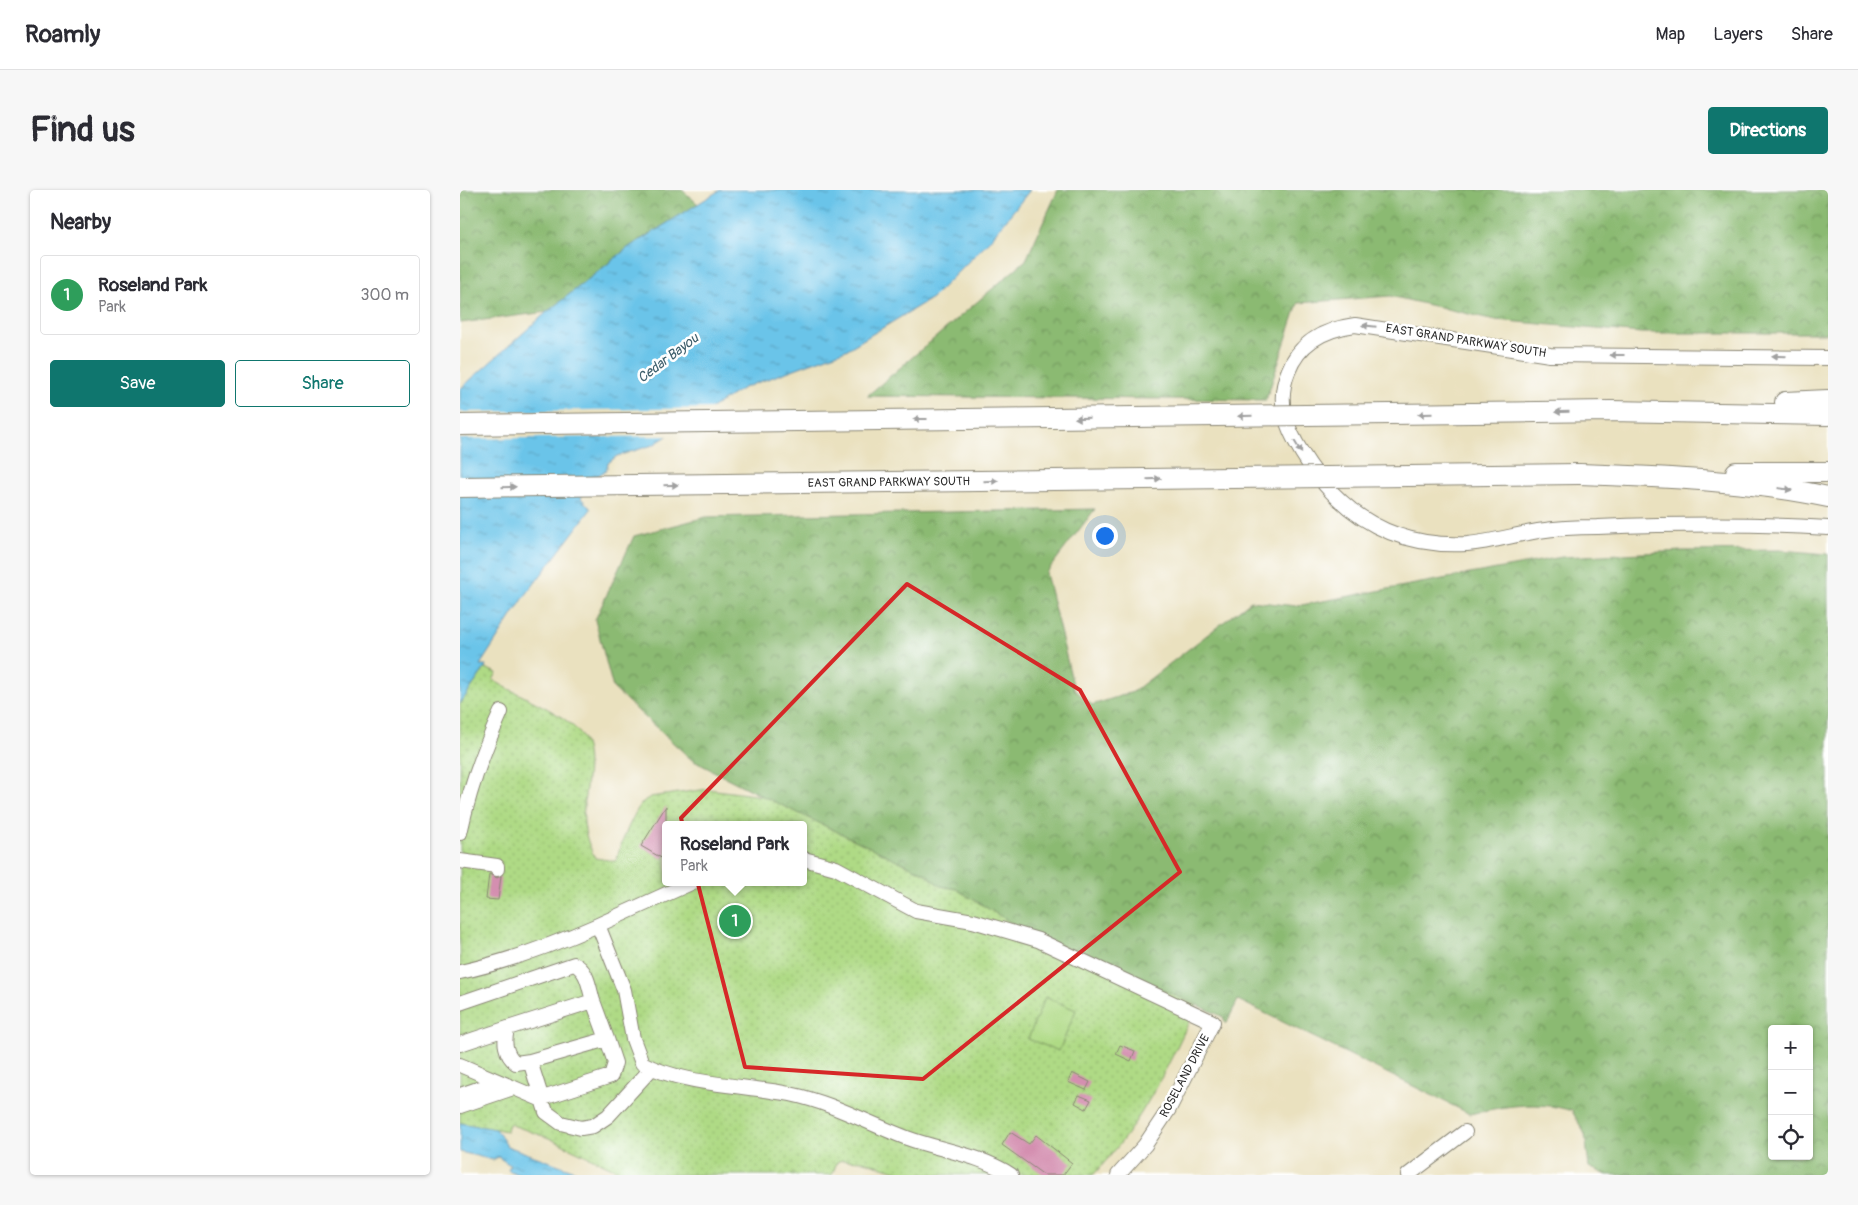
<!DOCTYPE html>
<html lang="en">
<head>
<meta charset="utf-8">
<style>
  :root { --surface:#fff; --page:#f7f7f7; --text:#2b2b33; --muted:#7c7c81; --line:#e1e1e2; --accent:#0f766e }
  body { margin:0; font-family:Pangolin,sans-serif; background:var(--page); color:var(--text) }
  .controls { position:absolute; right:15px; bottom:15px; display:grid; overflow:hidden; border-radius:5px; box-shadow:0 1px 4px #0004 }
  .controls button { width:45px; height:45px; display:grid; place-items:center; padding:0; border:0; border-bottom:1px solid var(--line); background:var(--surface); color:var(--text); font:25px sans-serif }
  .you { position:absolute; left:644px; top:345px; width:18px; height:18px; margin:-12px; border:4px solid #fff; border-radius:50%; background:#1a73e8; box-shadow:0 0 0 8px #1a73e833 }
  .badge { display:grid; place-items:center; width:32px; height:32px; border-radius:50%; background:var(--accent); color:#fff; font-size:16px; font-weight:700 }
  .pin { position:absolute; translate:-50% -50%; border:2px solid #fff; box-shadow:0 1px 5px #0006 }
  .popup { position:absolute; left:202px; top:631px; width:145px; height:65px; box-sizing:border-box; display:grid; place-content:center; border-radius:5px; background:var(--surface); filter:drop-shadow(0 1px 4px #0005); font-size:16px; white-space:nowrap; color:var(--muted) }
  .popup b { font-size:19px; color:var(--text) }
  .popup::after { content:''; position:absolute; left:50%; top:100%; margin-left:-10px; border:10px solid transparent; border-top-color:var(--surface) }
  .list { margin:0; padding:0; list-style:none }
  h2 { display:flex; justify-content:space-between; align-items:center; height:65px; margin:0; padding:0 20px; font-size:21px }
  h2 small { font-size:16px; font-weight:400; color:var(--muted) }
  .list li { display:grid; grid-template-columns:32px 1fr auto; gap:15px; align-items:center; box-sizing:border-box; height:80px; margin:0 10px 10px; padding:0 10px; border:1px solid var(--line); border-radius:5px }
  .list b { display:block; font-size:19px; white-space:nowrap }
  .list p { margin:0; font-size:16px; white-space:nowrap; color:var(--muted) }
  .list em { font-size:16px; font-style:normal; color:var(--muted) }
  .actions { display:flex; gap:10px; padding:15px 20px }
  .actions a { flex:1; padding:11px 0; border:1px solid var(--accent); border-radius:5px; text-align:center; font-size:18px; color:var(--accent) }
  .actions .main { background:var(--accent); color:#fff }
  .icon { flex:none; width:28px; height:28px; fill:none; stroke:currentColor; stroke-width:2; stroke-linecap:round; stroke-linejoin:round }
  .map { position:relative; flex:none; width:1368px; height:985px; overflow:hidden; border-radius:5px }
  header { display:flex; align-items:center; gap:30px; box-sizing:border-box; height:70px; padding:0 25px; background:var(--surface); border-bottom:1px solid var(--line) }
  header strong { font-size:24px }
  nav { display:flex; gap:28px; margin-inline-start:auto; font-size:18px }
  .intro { display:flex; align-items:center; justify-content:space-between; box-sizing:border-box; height:120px; padding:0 30px }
  h1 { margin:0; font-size:35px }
  .button { padding:12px 22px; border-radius:5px; background:var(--accent); color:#fff; font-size:18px; font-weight:700 }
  main { display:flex; gap:30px; padding:0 30px }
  aside { flex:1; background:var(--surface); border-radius:5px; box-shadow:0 1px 4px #0004 }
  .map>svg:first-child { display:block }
  .forest { fill:url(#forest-crowns); stroke:#5b724e; fill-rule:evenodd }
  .park { fill:url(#park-dots); stroke:#6d8258; fill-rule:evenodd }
  .garden { fill:#afda85; stroke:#6d8258 }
  .water { fill:url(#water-ripples); stroke:#4b788a }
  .pier { fill:#eae1bf }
  .building { fill:#d48fb0 }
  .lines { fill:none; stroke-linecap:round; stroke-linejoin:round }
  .minor-casing { stroke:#8a8675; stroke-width:16 }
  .highway-casing { stroke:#8a8675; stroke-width:22 }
  .minor { stroke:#fff; stroke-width:14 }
  .highway { stroke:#fff; stroke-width:20 }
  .highway-bridge-casing { stroke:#8a8675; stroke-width:22; stroke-linecap:butt }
  .highway-bridge { stroke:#fff; stroke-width:20 }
  .oneway { fill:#a0a0a0 }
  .marked { fill:none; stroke:#d62828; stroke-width:4; stroke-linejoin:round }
  .labels { text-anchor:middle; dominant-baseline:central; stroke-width:5; stroke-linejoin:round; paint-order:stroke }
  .street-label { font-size:12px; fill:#2b2b2b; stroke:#fff }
  .water-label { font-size:14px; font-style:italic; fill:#41616e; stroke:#fff }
</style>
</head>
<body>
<header>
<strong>Roamly</strong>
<nav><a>Map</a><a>Layers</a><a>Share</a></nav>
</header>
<div class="intro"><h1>Find us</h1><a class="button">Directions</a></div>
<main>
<aside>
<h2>Nearby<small></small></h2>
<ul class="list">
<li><span class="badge" style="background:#2e9e5b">1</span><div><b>Roseland Park</b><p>Park</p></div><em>300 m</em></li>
</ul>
<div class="actions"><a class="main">Save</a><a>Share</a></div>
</aside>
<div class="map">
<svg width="1368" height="985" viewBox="0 0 1368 985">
  <defs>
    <pattern id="forest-crowns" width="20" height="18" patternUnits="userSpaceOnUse" patternTransform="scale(1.25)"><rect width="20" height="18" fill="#8bba72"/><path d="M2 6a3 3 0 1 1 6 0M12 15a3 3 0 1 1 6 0" fill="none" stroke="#72975e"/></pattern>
    <pattern id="park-dots" width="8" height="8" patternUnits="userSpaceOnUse" patternTransform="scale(1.25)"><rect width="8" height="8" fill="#afda85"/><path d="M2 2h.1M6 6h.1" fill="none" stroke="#97bb73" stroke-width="1.8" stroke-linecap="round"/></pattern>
    <pattern id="water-ripples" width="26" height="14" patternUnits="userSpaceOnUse" patternTransform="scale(1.25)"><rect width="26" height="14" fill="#6bc4e9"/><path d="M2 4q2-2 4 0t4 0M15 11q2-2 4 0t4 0" fill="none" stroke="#589fbd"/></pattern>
  </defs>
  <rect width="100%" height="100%" fill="#fff"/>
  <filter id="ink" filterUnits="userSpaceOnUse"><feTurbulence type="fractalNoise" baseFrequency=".02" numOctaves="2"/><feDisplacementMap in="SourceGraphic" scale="10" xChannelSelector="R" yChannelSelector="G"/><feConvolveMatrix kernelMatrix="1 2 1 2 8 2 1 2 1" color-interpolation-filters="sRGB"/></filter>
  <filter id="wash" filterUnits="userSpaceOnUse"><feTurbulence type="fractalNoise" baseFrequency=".0096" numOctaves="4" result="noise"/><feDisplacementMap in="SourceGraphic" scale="20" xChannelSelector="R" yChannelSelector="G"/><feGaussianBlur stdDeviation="1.12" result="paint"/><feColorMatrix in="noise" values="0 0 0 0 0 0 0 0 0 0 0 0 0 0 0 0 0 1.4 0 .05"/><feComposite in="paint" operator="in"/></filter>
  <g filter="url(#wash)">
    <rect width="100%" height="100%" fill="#eae1bf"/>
    <path class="forest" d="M0 0H222L238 14 169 57 87 122 0 133Z
      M598 0H1368V143H1182L1035 130 930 106 838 113 806 210 407 206 566 70Z
      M635 319 586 383 614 499 632 515 673 502 791 411 836 416 1102 367 1223 361 1321 360 1368 364V985H1147L1129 977 1125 944 1112 921C1078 910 1044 916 1010 924L778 810 766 834 763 827 753 822 558 737 496 699 480 696 466 684 302 606 232 570 153 498 135 430 174 346 246 327ZM1312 839H1349V966H1312Z"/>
    <path class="park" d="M25 478 37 483 33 490C57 505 98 520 116 539 139 563 121 602 124 632 125 645 129 656 135 668L156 671C159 658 174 620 184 611 186 609 188 609 190 607L248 599 302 606 466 684 480 696 496 699 558 737 737 815C708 876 681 936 633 985H449L403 971 382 970 377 972 372 985H167L89 948 49 934 47 941 0 933V514ZM206 635H344V692H206Z"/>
    <path class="garden" d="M585 807 616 820 599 861 568 849Z"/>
    <path class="water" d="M260 0H570L529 51 472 108 386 160 283 198 193 255 157 266 148 273 146 281C134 286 125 296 121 308L131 319 65 406 20 475H26L25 478 0 514V199L87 122 169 57Z
      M0 933 36 939 47 956 126 985H60L48 980 50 975 38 967 33 970 0 962Z"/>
    <path class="pier" d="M257 218 211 246 0 249V222Z"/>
    <g id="blocks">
      <path class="building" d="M206 616V663L203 669 181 656Z
        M29 684 37 688 41 686 38 710 26 709Z
        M660 855 675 861 671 871 656 864Z
        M612 883 630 892 626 900 608 892Z
        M619 905 631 910 626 919 615 913Z
        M550 942 569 954 576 945 612 973 603 985H584L542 955Z"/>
    </g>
  </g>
  <g filter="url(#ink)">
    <use href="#blocks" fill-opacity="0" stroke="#8a8675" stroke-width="1"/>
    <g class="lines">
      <g class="minor-casing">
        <path id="minor" d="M1368 168 1090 165 895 135C866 139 839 152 828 182 816 212 826 237 842 263 880 325 934 358 1007 354 1031 352 1054 345 1078 341 1097 338 1118 337 1138 337 1214 334 1292 333 1368 338
          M0 643C9 601 23 561 41 522
          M344 669 376 678 456 721 513 731 578 750 753 832 709 919 685 955 658 985
          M0 671 37 676V679
          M233 692 138 735 164 800 173 849 182 873C222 895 284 895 330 904 373 913 407 933 447 948 482 961 519 964 551 985
          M0 782C47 772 95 754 138 735
          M133 811 147 849
          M0 813 114 774C128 780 129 798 133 811L48 838C43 850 45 865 56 873L70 871 147 849 155 873 151 886 80 909 0 875
          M0 854 48 838
          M70 871 86 922 101 933 121 938 133 936 148 926 192 878
          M0 905 38 892
          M0 916 53 898
          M948 985 1005 942"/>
      </g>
      <g class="highway-casing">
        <path id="highway" d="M1325 212 1368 210
          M1013 223 1150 221 1368 225
          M1276 282H1368
          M1119 284C1203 287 1286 290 1368 307"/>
      </g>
      <use href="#minor" class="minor"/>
      <use href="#highway" class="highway"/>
      <g class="highway-bridge-casing">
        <g id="highway-bridge">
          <path d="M0 235 1013 223"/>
          <path id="s1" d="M0 297 1119 284"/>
        </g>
      </g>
      <use href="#highway-bridge" class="highway-bridge"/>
    </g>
    <defs><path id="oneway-solid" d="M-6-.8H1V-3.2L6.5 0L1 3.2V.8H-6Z" transform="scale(1.25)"/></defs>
    <g class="oneway">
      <use href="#oneway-solid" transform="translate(909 136) rotate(-174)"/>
      <use href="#oneway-solid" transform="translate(1157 165) rotate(180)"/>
      <use href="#oneway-solid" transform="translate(1319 166) rotate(-178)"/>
      <use href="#oneway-solid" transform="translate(1102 222) rotate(179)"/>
      <use href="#oneway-solid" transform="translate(965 224) rotate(179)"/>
      <use href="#oneway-solid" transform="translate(785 226) rotate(179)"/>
      <use href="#oneway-solid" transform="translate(622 228) rotate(179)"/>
      <use href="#oneway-solid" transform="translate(460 229) rotate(180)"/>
      <use href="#oneway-solid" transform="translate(838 257) rotate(59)"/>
      <use href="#oneway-solid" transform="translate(694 289) rotate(-1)"/>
      <use href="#oneway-solid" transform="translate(531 291) rotate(-1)"/>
      <use href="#oneway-solid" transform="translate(211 295) rotate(-1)"/>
      <use href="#oneway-solid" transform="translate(49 297) rotate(-1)"/>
      <use href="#oneway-solid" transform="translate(1325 299) rotate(8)"/>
    </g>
  </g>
  <path class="marked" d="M447 394 620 500 720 682 463 889 285 877 221 628Z"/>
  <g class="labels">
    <g class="street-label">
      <text transform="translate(1006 151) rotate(9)">EAST GRAND PARKWAY SOUTH</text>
      <text stroke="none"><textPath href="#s1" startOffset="429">EAST GRAND PARKWAY SOUTH</textPath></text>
      <text transform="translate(725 886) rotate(-62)">ROSELAND DRIVE</text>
    </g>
    <g class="water-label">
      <text transform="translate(208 168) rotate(-37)">Cedar Bayou</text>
    </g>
  </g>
</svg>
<div class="controls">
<button>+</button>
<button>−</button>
<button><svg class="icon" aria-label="locate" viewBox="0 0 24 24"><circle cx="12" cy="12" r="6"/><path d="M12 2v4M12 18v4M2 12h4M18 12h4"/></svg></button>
</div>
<div class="you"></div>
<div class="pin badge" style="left:275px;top:731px;background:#2e9e5b">1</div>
<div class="popup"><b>Roseland Park</b>Park</div>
</div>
</main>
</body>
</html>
